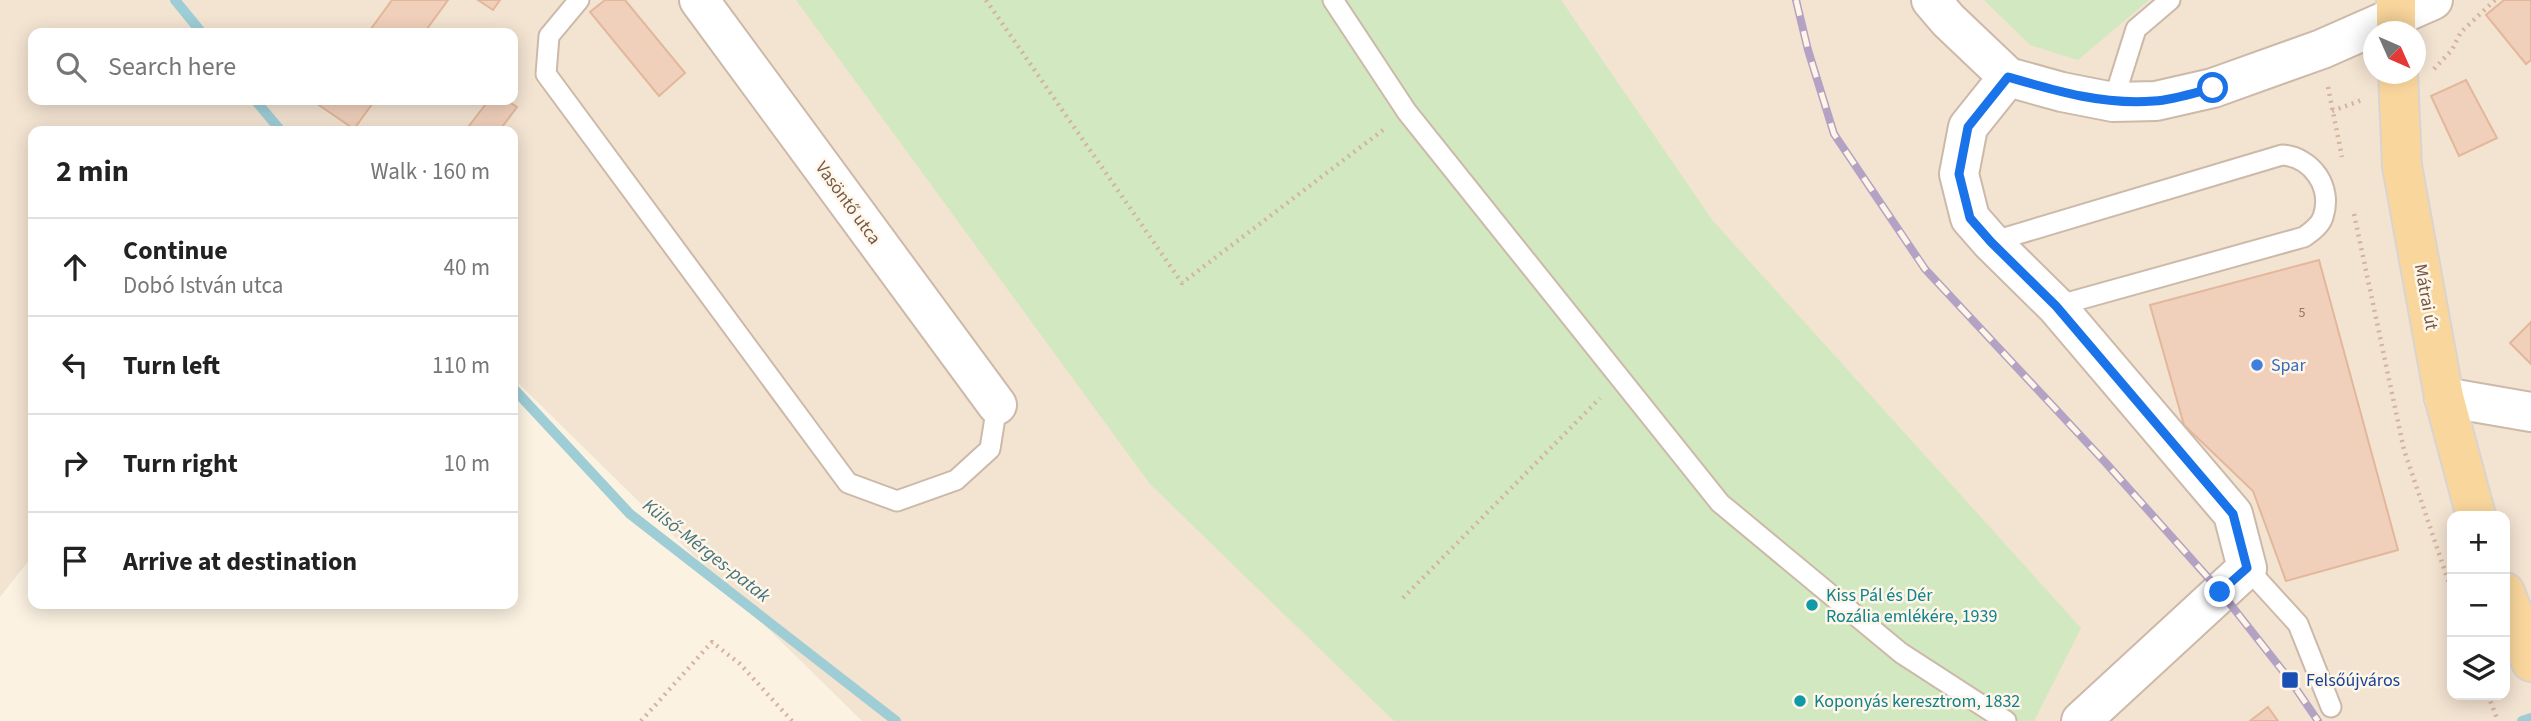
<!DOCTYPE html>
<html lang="en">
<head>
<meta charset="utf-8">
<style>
  :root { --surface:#fff; --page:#f2f2f2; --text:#222; --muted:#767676; --line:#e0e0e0 }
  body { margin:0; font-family:"Source Sans 3",sans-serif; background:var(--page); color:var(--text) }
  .controls { position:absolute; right:21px; bottom:21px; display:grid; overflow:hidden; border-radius:14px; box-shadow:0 4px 18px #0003 }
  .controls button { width:63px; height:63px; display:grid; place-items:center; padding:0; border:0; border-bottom:2px solid var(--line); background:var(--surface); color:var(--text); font:35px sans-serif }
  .compass { position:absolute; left:2363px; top:21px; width:63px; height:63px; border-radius:50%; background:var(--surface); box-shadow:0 4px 18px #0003; rotate:135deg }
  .stop { position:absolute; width:21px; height:21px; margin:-16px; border:5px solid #1a73e8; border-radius:50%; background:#fff }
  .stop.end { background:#1a73e8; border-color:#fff; box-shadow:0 2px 7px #0008 }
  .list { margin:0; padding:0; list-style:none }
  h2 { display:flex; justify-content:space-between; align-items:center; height:91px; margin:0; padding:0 28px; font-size:30px }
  h2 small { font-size:23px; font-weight:400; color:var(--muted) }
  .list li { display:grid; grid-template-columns:46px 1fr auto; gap:21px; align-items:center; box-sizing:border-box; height:98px; padding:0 28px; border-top:2px solid var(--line) }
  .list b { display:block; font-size:26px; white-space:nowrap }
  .list p { margin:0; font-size:23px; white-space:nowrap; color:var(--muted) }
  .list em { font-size:23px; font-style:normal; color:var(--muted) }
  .icon { flex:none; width:38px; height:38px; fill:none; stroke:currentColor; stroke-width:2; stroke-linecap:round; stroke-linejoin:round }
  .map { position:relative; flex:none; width:2531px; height:721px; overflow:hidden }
  .search { position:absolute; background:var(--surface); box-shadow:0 4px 18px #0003; left:28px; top:28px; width:490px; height:77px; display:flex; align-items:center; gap:18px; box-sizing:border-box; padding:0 24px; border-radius:14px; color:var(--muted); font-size:26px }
  .panel { position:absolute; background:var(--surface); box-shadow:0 4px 18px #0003; left:28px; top:126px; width:490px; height:483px; border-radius:14px }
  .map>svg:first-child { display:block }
  .residential { fill:#f3e3d1; fill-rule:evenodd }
  .green { fill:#d1e8c1 }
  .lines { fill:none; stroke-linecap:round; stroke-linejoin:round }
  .stream { stroke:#9ecdd6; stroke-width:10 }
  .building { fill:#f0d0bb; stroke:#e2b79b; stroke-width:2 }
  .lane-casing { stroke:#ccb9a9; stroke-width:23 }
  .street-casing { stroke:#ccb9a9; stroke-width:42 }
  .primary-casing { stroke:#dad4d0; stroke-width:42 }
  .path { stroke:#d5b39e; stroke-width:4.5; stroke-dasharray:2 5; stroke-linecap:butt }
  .lane { stroke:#fff; stroke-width:19 }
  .street { stroke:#fff; stroke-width:38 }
  .primary { stroke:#f9d69c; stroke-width:38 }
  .rail-casing { stroke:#b4a2c4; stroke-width:8 }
  .rail { stroke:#fff6e8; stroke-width:5; stroke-dasharray:16; stroke-linecap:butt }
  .route { stroke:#1a73e8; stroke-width:9 }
  .shop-dot { fill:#3f7fe0; stroke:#fff6e8; stroke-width:2.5 }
  .culture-dot { fill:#0f9aa8; stroke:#fff6e8; stroke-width:2.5 }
  .transit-dot { fill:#1a4fb4; stroke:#fff6e8; stroke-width:2.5 }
  .labels { text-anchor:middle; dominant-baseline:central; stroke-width:5; stroke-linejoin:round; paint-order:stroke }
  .number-label { font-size:14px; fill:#927666 }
  .street-label { font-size:18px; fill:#725849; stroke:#fff6e8 }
  .shop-label { font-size:18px; fill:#366cbe; stroke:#fff6e8; text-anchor:start }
  .culture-label { font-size:18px; fill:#0d838f; stroke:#fff6e8; text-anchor:start }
  .transit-label { font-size:18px; fill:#164399; stroke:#fff6e8; text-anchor:start }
  .water-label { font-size:19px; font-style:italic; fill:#41747f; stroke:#fff6e8 }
</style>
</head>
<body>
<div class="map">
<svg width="2531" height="721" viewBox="0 0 2531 721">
  <rect width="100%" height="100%" fill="#fbf2e2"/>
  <path class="residential" d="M0 0H2531V721H862L513 378V131H33V555L0 597ZM2374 32H2416V74H2374ZM33 33H513V100H33ZM2452 516H2505V695H2452Z"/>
  <path class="green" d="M796 0H1561L1713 221 2081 628 2034 721H1394L1150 484Z
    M1984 0H2149L2078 60 2030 45Z"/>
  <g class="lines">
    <path class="stream" d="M175 0 202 33
      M255 100 281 131
      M513 388 630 514 896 721
      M2522 721 2531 718"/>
  </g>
  <path class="building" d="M392 0H448L424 33H368Z
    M478 0H500L493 10Z
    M605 0H625L685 73 659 96 590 12Z
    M2504 0H2531V60L2526 64 2486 15Z
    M2466 80 2497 138 2459 156 2431 96Z
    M318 100H375L354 129 316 103Z
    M489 100H506L517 107 499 131H465Z
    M2319 260 2398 550 2286 581 2253 491 2184 425 2150 305Z
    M2531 322V364L2510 343Z
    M2268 707 2278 721H2250Z"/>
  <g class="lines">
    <g class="lane-casing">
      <path id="lane" d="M579 0 549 36 546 74 848 483 897 501 956 480 990 449 997 405
        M1333 0 1407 112 1720 503 1901 653 2006 721
        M2113 102 2136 29 2170 0
        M1991 242 2282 155C2312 157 2333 187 2323 217 2320 226 2311 232 2304 237L2056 306
        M2247 568 2298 624 2331 707"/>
    </g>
    <g class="street-casing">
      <path id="street" d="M699 0 997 405
        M1931 0 1948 20 2008 77 2062 92 2113 102 2156 101 2213 88 2322 49 2433 0
        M2008 77 1968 127 1959 174 1970 218 1991 242 2056 306 2233 514 2247 568 2081 721
        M2444 397 2531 412"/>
    </g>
    <g class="primary-casing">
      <path id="primary" d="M2396 0V32
        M2398 74 2402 166 2444 397 2476 516
        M2505 592 2531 662"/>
    </g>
    <path class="path" d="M986 0 1182 283 1387 127
      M2434 69 2452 50 2461 32 2495 0
      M2328 87 2342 157
      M2332 111 2362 100
      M2354 214 2404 450 2452 592
      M1403 598 1600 398
      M2488 695 2498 721
      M641 721 712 642 740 664 792 721"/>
    <use href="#lane" class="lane"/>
    <use href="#street" class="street"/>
    <use href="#primary" class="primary"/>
    <g class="rail-casing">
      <path id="rail" d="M1796 0 1808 50 1834 134 1925 269 2105 462 2220 591 2290 680 2318 721"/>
    </g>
    <use href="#rail" class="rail"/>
  </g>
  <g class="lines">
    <path class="route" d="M2213 88C2194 93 2173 100 2154 101 2103 105 2056 91 2008 77L1968 127 1959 174 1970 218 1991 242 2056 306 2233 514 2247 568 2220 592"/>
  </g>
  <circle class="shop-dot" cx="2257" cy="365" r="7"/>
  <g class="culture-dot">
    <circle cx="1812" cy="605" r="7"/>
    <circle cx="1800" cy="701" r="7"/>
  </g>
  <rect class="transit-dot" x="2281" y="671" width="18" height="18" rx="3.5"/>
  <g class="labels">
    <g class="number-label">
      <text x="2302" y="313">5</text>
    </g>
    <g class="street-label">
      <text transform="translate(848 203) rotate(54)">Vasöntő utca</text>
      <text transform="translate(2426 297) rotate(80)">Mátrai út</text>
    </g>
    <g class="shop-label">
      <text x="2271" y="365">Spar</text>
    </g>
    <g class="culture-label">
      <text x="1826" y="595">Kiss Pál és Dér<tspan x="1826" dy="21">Rozália emlékére, 1939</tspan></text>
      <text x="1814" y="701">Koponyás keresztrom, 1832</text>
    </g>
    <g class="transit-label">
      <text x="2306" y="680">Felsőújváros</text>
    </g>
    <g class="water-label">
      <text transform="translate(706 551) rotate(38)">Külső-Mérges-patak</text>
    </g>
  </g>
</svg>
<div class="controls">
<button>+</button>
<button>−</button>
<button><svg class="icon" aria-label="layers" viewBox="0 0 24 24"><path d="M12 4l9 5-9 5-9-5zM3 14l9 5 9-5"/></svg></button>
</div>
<svg class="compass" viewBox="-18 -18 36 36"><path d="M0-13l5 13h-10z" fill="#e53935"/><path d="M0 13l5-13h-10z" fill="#767676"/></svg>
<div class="stop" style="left:2213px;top:88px"></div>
<div class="stop end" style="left:2220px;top:592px"></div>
<div class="search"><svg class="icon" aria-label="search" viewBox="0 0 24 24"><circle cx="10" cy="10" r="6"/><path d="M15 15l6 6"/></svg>Search here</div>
<section class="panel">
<h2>2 min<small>Walk · 160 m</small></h2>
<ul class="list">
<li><svg class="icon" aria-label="ahead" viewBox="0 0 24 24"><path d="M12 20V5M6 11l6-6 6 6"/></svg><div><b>Continue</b><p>Dobó István utca</p></div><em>40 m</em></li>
<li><svg class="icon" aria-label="left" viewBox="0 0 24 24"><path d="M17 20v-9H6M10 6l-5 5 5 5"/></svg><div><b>Turn left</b></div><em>110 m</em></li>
<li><svg class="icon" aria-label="right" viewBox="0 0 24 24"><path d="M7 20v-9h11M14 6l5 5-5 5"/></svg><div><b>Turn right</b></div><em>10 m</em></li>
<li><svg class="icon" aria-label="arrive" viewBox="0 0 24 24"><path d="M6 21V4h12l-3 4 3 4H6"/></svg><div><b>Arrive at destination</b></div></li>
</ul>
</section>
</div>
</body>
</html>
